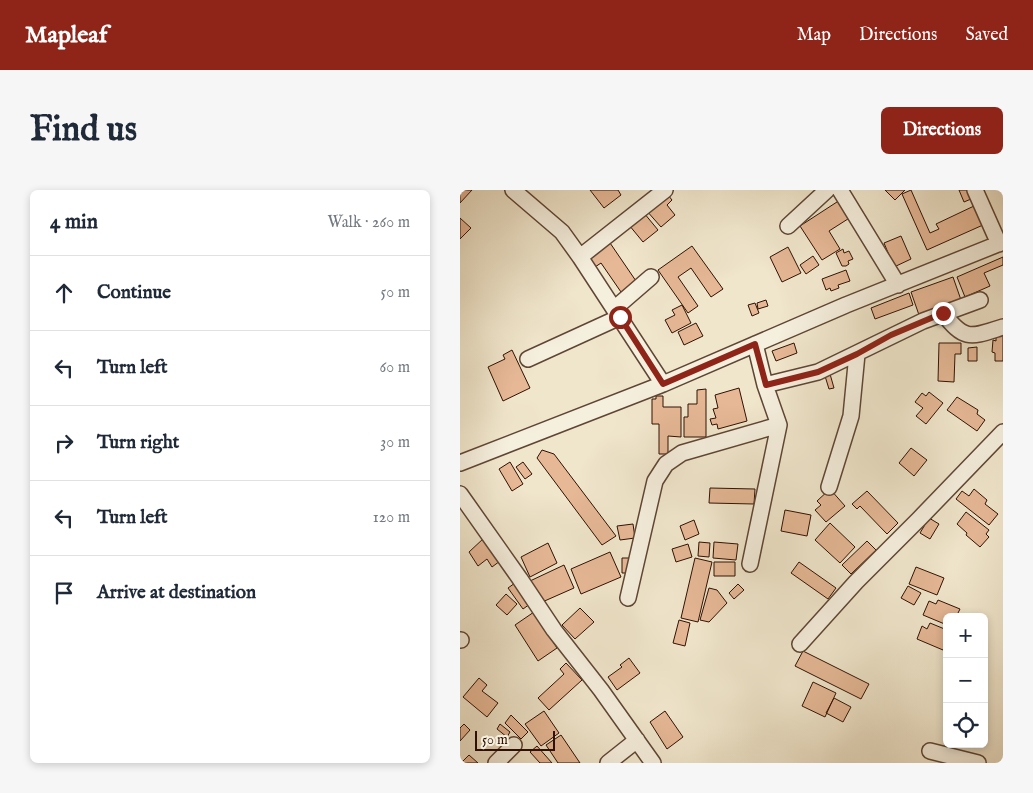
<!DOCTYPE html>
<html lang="en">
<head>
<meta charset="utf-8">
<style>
  :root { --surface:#fff; --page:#f6f6f7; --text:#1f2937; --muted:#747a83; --line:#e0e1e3; --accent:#8f2418 }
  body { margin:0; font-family:"IM FELL English",serif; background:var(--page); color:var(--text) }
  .controls { position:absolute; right:15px; bottom:15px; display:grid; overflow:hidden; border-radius:8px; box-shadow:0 2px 8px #0003 }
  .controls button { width:45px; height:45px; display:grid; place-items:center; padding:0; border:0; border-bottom:1px solid var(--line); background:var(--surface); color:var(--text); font:25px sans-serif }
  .scale { position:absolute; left:15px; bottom:12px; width:80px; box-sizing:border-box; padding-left:5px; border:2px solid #2f1002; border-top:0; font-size:14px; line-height:18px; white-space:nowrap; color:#2f1002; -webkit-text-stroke:4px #f5efde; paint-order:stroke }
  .stop { position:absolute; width:15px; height:15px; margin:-11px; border:4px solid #8f2418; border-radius:50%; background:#fff }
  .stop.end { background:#8f2418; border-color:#fff; box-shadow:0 1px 5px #0008 }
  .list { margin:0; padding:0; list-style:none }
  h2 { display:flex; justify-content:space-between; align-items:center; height:65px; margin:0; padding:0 20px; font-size:21px }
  h2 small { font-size:16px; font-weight:400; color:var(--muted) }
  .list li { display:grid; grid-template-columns:32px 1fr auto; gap:15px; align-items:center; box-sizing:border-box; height:75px; padding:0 20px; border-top:1px solid var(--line) }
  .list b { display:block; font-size:19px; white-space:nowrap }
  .list em { font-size:16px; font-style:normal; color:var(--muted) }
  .icon { flex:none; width:28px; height:28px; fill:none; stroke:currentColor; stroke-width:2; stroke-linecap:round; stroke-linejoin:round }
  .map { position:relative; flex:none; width:543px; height:573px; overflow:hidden; border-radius:8px }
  header { display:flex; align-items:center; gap:30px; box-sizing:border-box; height:70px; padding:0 25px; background:var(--accent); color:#fff }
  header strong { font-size:24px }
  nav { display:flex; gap:28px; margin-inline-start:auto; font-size:18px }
  .intro { display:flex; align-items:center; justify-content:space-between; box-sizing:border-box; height:120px; padding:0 30px }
  h1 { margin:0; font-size:35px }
  .button { padding:12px 22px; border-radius:8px; background:var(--accent); color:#fff; font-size:18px; font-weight:700 }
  main { display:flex; gap:30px; padding:0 30px }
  aside { flex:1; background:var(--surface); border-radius:8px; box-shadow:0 2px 8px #0003 }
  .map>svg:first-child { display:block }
  .building { fill:#e6b896; stroke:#2f1002 }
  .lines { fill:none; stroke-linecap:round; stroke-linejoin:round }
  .minor-casing { stroke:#5f4634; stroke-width:18 }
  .minor { stroke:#f5efde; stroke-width:15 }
  .route { stroke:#8f2418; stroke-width:6 }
</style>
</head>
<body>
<header>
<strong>Mapleaf</strong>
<nav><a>Map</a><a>Directions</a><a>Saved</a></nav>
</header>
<div class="intro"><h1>Find us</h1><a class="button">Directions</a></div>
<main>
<aside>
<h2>4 min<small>Walk · 260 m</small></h2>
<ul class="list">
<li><svg class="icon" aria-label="ahead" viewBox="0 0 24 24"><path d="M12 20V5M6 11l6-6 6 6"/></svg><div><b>Continue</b></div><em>50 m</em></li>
<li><svg class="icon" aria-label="left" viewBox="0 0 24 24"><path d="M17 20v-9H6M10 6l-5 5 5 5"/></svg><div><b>Turn left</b></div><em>60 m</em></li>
<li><svg class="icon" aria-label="right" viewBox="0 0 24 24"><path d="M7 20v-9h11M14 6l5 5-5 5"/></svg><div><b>Turn right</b></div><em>30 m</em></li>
<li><svg class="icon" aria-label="left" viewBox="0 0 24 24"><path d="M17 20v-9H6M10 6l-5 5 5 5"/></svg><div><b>Turn left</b></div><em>120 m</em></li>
<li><svg class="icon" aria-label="arrive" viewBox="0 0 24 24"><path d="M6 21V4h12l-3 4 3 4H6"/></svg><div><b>Arrive at destination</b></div></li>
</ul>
</aside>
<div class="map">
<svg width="543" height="573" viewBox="0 0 543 573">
  <rect width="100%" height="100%" fill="#f0e6cc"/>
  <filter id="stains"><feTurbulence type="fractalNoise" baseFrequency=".004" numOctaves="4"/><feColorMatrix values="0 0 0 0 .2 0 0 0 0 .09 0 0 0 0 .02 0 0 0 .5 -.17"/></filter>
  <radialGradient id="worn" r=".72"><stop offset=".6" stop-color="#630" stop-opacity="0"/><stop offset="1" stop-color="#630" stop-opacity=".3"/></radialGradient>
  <path class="building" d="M0 0H12L0 13Z
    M130 0H158L161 5 144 18Z
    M425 0H445L435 10Z
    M451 0 470 43 479 39 476 34 514 16 523 35 467 60 442 4Z
    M499 0H507L511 9 504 12Z
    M208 5 212 10 207 15 215 25 201 37 186 20Z
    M380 10 391 27 369 41 380 59 362 70 340 36Z
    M184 23 198 40 183 52 169 35Z
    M0 28 11 38 0 49Z
    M441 46 451 69 434 77 424 53Z
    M148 50 176 91 161 102 141 73 135 77 127 64Z
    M232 56 263 99 251 107 231 78 218 87 238 116 228 123 198 80Z
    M328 57 341 83 322 92 310 67Z
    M383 59 384 63 389 61 393 69 388 71 389 74 386 76H382L376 63Z
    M353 66 359 75 346 84 340 75Z
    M543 67V75L524 83 530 96 505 107 497 87Z
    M386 80 390 91 378 95 379 98 371 101 370 98 366 100 362 89Z
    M493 87 501 110 459 125 451 102Z
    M449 103 453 115 415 129 411 118Z
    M306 110 308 116 298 119 297 113Z
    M295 113 299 123 292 126 288 115Z
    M222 115 231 133 212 143 205 130 215 125 212 120Z
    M236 133 243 146 224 155 218 142Z
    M536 145H543V171H535V163L532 162 533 150 536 151Z
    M334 153 337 163 316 171 312 161Z
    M479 153H501V164H495L494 192 478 191Z
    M517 157V171H508V158Z
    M52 160 70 198 43 211 28 177 45 169 43 165Z
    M370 184 374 198 369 199 365 186Z
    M279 198 287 231 258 239 257 234 252 235 250 229 256 228 253 219 258 218 255 205Z
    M246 199V247H224V227H228V214H237V200Z
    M469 202 483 213 466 234 456 226 463 218 455 212 462 203 466 206Z
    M196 206H203V217H221V247L208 246V264H199V234H192V209H196Z
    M497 207 518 220 517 224 525 230 517 241 487 220Z
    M451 258 467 270 454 286 439 273Z
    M82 260 94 264 156 346 142 355 77 268Z
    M50 272 63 294 52 301 39 279Z
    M63 272 72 284 65 289 56 277Z
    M250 298 295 299 294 314 249 313Z
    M370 299 385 316 366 332 355 320 361 315 357 311Z
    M514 299 527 310 525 314 538 324 529 335 496 309 502 301 509 306Z
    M407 301 438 333 427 344 400 316 397 319 392 314Z
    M325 320 351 325 347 346 321 341Z
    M506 322 529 340 526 344 529 347 520 357 506 345 507 343 497 334Z
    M469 328 479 334 470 349 460 343Z
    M234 330 239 344 225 350 220 336Z
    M370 333 395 357 380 373 355 350Z
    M173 334 175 348 160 350 157 336Z
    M24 348 40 371 32 377 27 369 18 376 9 362Z
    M407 351 416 360 391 384 382 375Z
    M239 352 250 353 249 367 238 366Z
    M254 352 278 354 276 370 253 368Z
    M88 353 97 373 70 387 61 367Z
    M228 354 232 367 216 372 212 359Z
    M150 362 161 387 121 404 111 379Z
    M162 368H172V383H162Z
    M235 368 252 372 238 432 221 428Z
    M254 372H275V386H254Z
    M339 372 376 398 368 409 331 383Z
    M104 375 114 398 80 413 70 391Z
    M456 377 484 388 477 405 449 394Z
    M55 393 70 414 63 419 48 398Z
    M278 394 284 400 274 409 269 403Z
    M448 396 461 403 454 415 441 408Z
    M249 398 257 400 267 413 249 432 240 430Z
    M46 404 57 414 47 425 36 415Z
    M478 410 500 419 496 427H487V435L463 425 469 411 476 414Z
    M120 418 134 432 115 449 102 435Z
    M74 422 97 458 78 471 55 435Z
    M219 430 230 433 225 456 213 453Z
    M470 433 487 440V451L483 460 457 449 462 436 467 439Z
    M343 461 409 494 401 509 335 476Z
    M169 468 180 483 157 500 148 487 162 477 160 475Z
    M106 473 122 490 89 520 78 508 104 484 100 479Z
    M19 488 27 495 22 501 38 513 27 527 3 507Z
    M353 492 376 503 365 527 342 516Z
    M374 508 391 517 383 532 366 523Z
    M84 521 99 543 81 556 65 534Z
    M205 521 223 547 207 559 190 532Z
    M51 525 68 542 61 549 45 533Z
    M4 534 10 540 0 551V538Z
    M40 534 50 542 47 547 37 539Z
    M101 545 120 573H98L86 555Z
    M77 556 92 573H80L70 562Z
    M9 565 18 573H1Z"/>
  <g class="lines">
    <g class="minor-casing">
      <path id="minor" d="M53 0 102 42 120 67 203 194
        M380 0 438 95
        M515 0 539 54
        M328 36 367 0
        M120 67 205 0
        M154 119 191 87
        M483 123C505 152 511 147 543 137
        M68 169 160 127
        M305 195 358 182 463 131 520 110
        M0 273 203 194 386 115 543 52
        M369 297 391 226 397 164
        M0 304 60 389 94 440 141 500 193 573
        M290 374 319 235 305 195 295 154
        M168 408 195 291 206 274 222 263 319 235
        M0 450H1
        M340 454 396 392 459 329 543 242
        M470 561 518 573
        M36 573 54 555
        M148 573 177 550"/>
    </g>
    <use href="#minor" class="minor"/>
  </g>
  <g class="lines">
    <path class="route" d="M160 127 203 194 295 154 306 195 358 182 397 164 431 145 483 123"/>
  </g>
  <rect width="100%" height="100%" filter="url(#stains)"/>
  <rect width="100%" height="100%" fill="url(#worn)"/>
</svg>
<div class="controls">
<button>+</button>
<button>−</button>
<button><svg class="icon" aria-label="locate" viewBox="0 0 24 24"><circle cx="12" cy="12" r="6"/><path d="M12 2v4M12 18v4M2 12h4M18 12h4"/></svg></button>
</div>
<div class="scale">50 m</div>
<div class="stop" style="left:160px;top:127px"></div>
<div class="stop end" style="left:483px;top:123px"></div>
</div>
</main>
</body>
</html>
